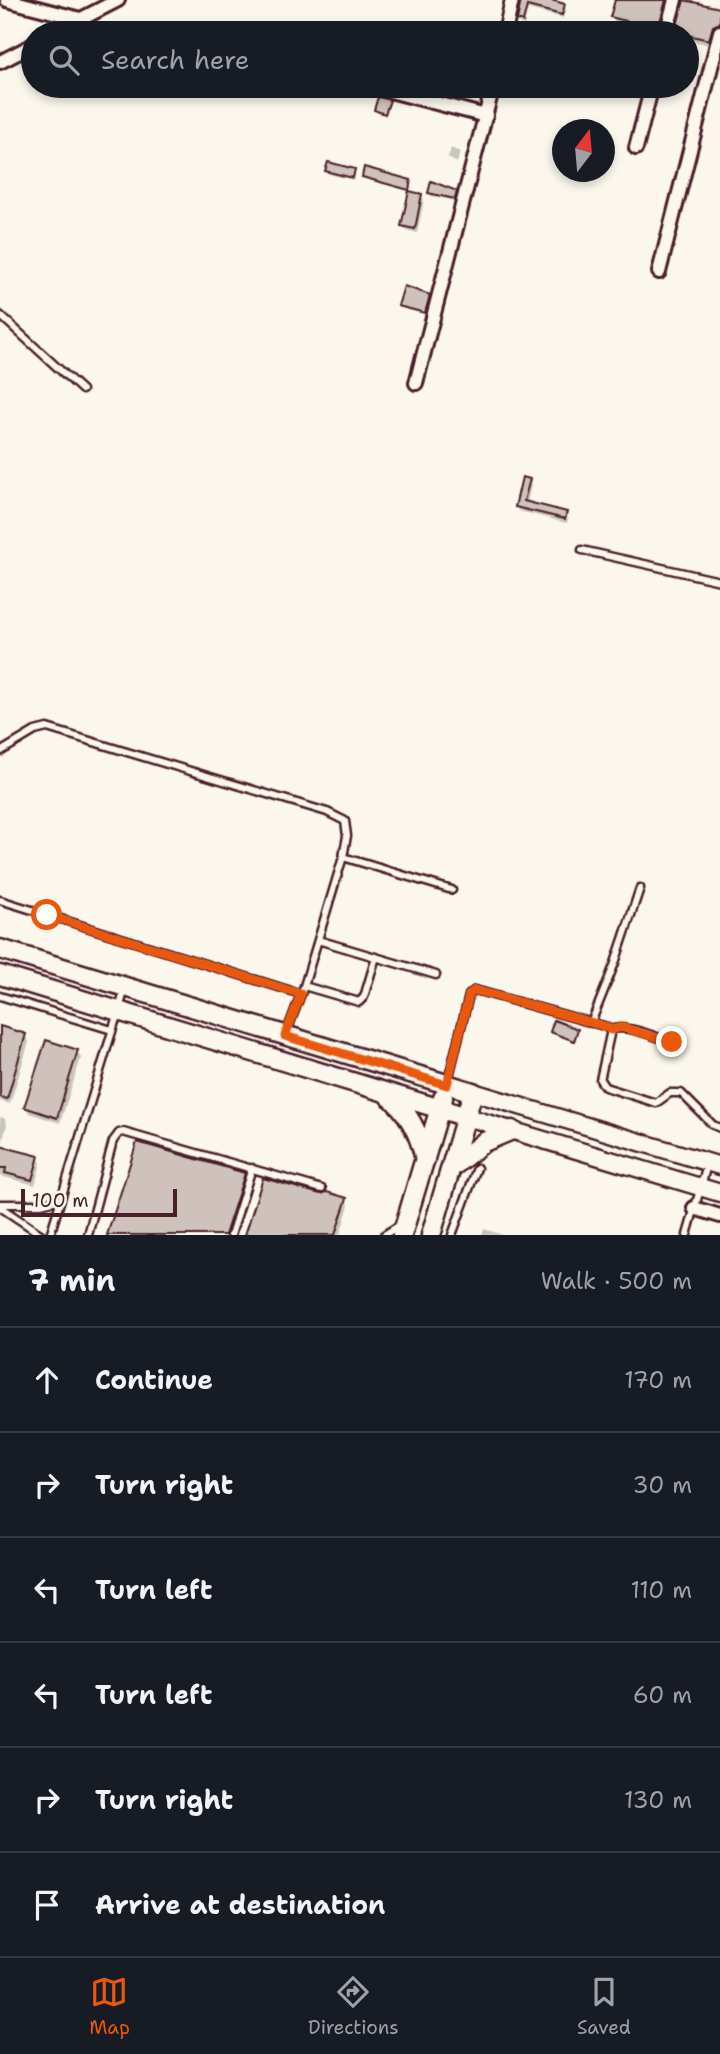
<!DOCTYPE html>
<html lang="en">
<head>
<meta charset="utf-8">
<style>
  :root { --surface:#171b24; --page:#20242c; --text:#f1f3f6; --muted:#9ea1a6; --line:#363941; --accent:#ea580c }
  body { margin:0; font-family:"Shantell Sans",sans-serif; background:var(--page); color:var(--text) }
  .compass { position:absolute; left:552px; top:119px; width:63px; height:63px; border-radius:50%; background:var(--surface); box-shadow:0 4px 10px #0003; rotate:16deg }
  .scale { position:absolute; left:21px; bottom:18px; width:156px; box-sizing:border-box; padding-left:7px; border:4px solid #4a1f2b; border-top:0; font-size:19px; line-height:24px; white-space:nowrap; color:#4a1f2b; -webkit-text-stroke:5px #fbf7ec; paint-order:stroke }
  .stop { position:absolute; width:21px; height:21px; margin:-16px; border:5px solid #ea580c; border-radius:50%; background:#fff }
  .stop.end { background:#ea580c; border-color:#fff; box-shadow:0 2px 7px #0008 }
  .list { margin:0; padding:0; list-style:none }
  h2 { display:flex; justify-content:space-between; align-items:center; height:91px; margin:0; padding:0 28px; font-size:30px }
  h2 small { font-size:23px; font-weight:400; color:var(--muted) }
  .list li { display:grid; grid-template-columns:46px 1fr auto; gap:21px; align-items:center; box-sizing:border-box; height:105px; padding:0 28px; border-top:2px solid var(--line) }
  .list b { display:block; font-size:26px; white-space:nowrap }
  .list em { font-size:23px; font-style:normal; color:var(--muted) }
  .icon { flex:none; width:38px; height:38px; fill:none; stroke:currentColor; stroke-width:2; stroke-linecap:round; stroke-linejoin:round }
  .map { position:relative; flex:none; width:720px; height:1235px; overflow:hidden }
  .search { position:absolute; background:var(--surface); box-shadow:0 4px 10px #0003; left:21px; right:21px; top:21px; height:77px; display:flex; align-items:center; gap:18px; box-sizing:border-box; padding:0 24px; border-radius:38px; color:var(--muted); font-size:26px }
  .sheet { height:721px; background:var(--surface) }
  nav { display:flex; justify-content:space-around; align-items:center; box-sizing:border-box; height:98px; border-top:2px solid var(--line); background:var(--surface); font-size:19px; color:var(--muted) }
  nav a { display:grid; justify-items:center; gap:4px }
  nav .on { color:var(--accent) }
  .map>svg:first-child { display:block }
  .shadow { fill:#0003 }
  .building { fill:#cfc2bc; stroke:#4a1f2b; stroke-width:2 }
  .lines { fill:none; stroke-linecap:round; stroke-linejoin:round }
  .service-casing { stroke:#4a1f2b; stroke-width:11 }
  .minor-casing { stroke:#4a1f2b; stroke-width:18 }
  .tertiary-casing { stroke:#4a1f2b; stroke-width:21 }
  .secondary-casing { stroke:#4a1f2b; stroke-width:23 }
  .service { stroke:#fbf7ec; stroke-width:6 }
  .minor { stroke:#fbf7ec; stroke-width:12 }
  .tertiary { stroke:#fbf7ec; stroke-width:16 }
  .secondary { stroke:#fbf7ec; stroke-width:18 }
  .route { stroke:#ea580c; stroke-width:9 }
</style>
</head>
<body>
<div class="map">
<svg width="720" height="1235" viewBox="0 0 720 1235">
  <rect width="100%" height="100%" fill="#fbf7ec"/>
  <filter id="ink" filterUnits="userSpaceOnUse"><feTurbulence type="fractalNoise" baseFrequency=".0143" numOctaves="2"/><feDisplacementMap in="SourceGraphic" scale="14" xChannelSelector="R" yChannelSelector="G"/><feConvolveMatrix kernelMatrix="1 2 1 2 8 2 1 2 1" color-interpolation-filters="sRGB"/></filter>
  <g filter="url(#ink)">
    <path class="shadow" d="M522 0H544L564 5 566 9 563 18 528 9 524 25 521 24 519 20Z
      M617 0H673L661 33 616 22 612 16Z
      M720 10V31L712 46 687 39V33L677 32Z
      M388 101 390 104 386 115 377 113 376 110Z
      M451 148 460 152 457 163 448 158Z
      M327 171H354L355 173 354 180 329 174Z
      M364 177 410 182 411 184 409 191 365 179Z
      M456 192V201L431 196 430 193Z
      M421 196 424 200 417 233 406 230 403 226Z
      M428 296 430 299 426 314 402 308 400 305Z
      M529 481 531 485 527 503 565 513 568 518 567 523 519 511 516 506Z
      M0 1027 25 1036 29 1042 10 1104 0 1101Z
      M577 1030 578 1033 575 1042 552 1032Z
      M77 1052 81 1058 60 1123 29 1113 26 1107Z
      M0 1117 4 1118 7 1124 1 1148 38 1157 41 1163 35 1185 0 1176Z
      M138 1144 243 1174 247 1180 230 1235H109Z
      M264 1180 321 1196 345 1199 349 1205 340 1235H247Z
      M484 1229 503 1235H482Z"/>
    <path class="building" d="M521 0H551L565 4 562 15 527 6 523 22 517 20Z
      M615 0H666L658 29 610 17Z
      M684 0 720 8V23L713 26 709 40 675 32Z
      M378 97 390 100 385 114 374 110Z
      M328 162 355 169 353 178 325 171Z
      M364 167 411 180 409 190 362 177Z
      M431 181 457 191 455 199 428 193Z
      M409 191 422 194 415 229 401 226Z
      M404 286 430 295 425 313 398 306Z
      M522 477 530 479 524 501 567 512 565 519 515 507Z
      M554 1020 578 1029 574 1041 550 1032Z
      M0 1026 26 1034 7 1099 0 1097Z
      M46 1040 78 1050 57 1118 24 1107Z
      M137 1142 245 1173 225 1235H107Z
      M0 1146 39 1156 32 1180 5 1173 6 1168H0Z
      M263 1178 320 1194 327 1192 347 1198 335 1235H245Z"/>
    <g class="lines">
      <g class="service-casing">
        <path id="service" d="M0 315 82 390
          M582 550 720 581
          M0 752 35 731 47 728 327 812 345 821 347 836 343 857 304 986 286 1034
          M343 857 452 890
          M0 900 301 994
          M318 940 436 975
          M304 986 359 1002 364 997 376 957
          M0 996 112 1030
          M591 1023 615 963 640 888
          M611 1030 600 1080 605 1087 656 1103 670 1093H681L713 1125 720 1128
          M448 1081 469 995 475 990 604 1026 611 1030C625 1023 657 1038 672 1042
          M0 1204H41L61 1199
          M0 1207 42 1235
          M50 1235 125 989
          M88 1235 113 1141 119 1133 123 1132 322 1189
          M231 1235 252 1168
          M384 1235 403 1223
          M452 1235 477 1168
          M687 1235 707 1165"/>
      </g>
      <g class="minor-casing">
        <path id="minor" d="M7 0 80 19
          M54 33 118 0
          M505 33 512 0
          M666 33 675 0
          M0 62 33 45
          M375 87 486 116
          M636 148 652 86
          M659 272 720 32
          M416 383 493 86
          M694 1208 720 1216"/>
      </g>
      <g class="tertiary-casing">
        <path id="tertiary" d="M473 1092 720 1166
          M467 1117 720 1193"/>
      </g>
      <g class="secondary-casing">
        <path id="secondary" d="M0 949 473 1092 431 1235
          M0 975 467 1117
          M388 1095C408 1111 420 1135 425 1160
          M451 1168 484 1142 512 1130
          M402 1235 443 1098"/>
      </g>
      <use href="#service" class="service"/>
      <use href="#minor" class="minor"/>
      <use href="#tertiary" class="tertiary"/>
      <use href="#secondary" class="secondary"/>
    </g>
  </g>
  <g class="lines" filter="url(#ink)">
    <path class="route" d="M47 915 301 994 285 1036 447 1085 469 995 475 990 604 1026 611 1030 621 1027 672 1042"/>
  </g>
</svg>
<svg class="compass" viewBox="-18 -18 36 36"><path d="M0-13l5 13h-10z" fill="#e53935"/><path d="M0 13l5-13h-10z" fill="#9ea1a6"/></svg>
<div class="scale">100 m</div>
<div class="stop" style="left:47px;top:915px"></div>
<div class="stop end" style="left:672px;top:1042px"></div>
<div class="search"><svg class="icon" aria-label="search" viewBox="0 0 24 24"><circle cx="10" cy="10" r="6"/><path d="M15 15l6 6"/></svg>Search here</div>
</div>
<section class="sheet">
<h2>7 min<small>Walk · 500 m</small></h2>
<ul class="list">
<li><svg class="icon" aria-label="ahead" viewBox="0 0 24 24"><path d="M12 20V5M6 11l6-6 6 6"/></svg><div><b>Continue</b></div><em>170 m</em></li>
<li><svg class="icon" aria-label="right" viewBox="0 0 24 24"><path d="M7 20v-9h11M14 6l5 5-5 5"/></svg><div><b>Turn right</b></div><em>30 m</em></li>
<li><svg class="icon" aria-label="left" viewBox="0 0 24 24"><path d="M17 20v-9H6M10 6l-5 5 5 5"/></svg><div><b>Turn left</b></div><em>110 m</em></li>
<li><svg class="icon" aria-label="left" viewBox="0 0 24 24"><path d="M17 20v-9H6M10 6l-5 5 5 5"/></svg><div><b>Turn left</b></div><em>60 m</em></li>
<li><svg class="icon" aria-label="right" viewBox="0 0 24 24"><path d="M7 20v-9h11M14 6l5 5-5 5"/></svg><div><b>Turn right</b></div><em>130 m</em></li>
<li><svg class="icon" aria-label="arrive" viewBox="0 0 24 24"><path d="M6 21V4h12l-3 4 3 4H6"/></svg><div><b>Arrive at destination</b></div></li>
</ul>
</section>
<nav>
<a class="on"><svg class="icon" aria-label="map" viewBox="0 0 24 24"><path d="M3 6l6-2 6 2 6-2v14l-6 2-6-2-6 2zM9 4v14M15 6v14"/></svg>Map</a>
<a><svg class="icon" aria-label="directions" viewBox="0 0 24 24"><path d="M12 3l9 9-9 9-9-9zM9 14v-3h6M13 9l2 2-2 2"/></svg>Directions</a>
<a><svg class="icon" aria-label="saved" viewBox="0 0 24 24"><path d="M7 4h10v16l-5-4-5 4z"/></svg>Saved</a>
</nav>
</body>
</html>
